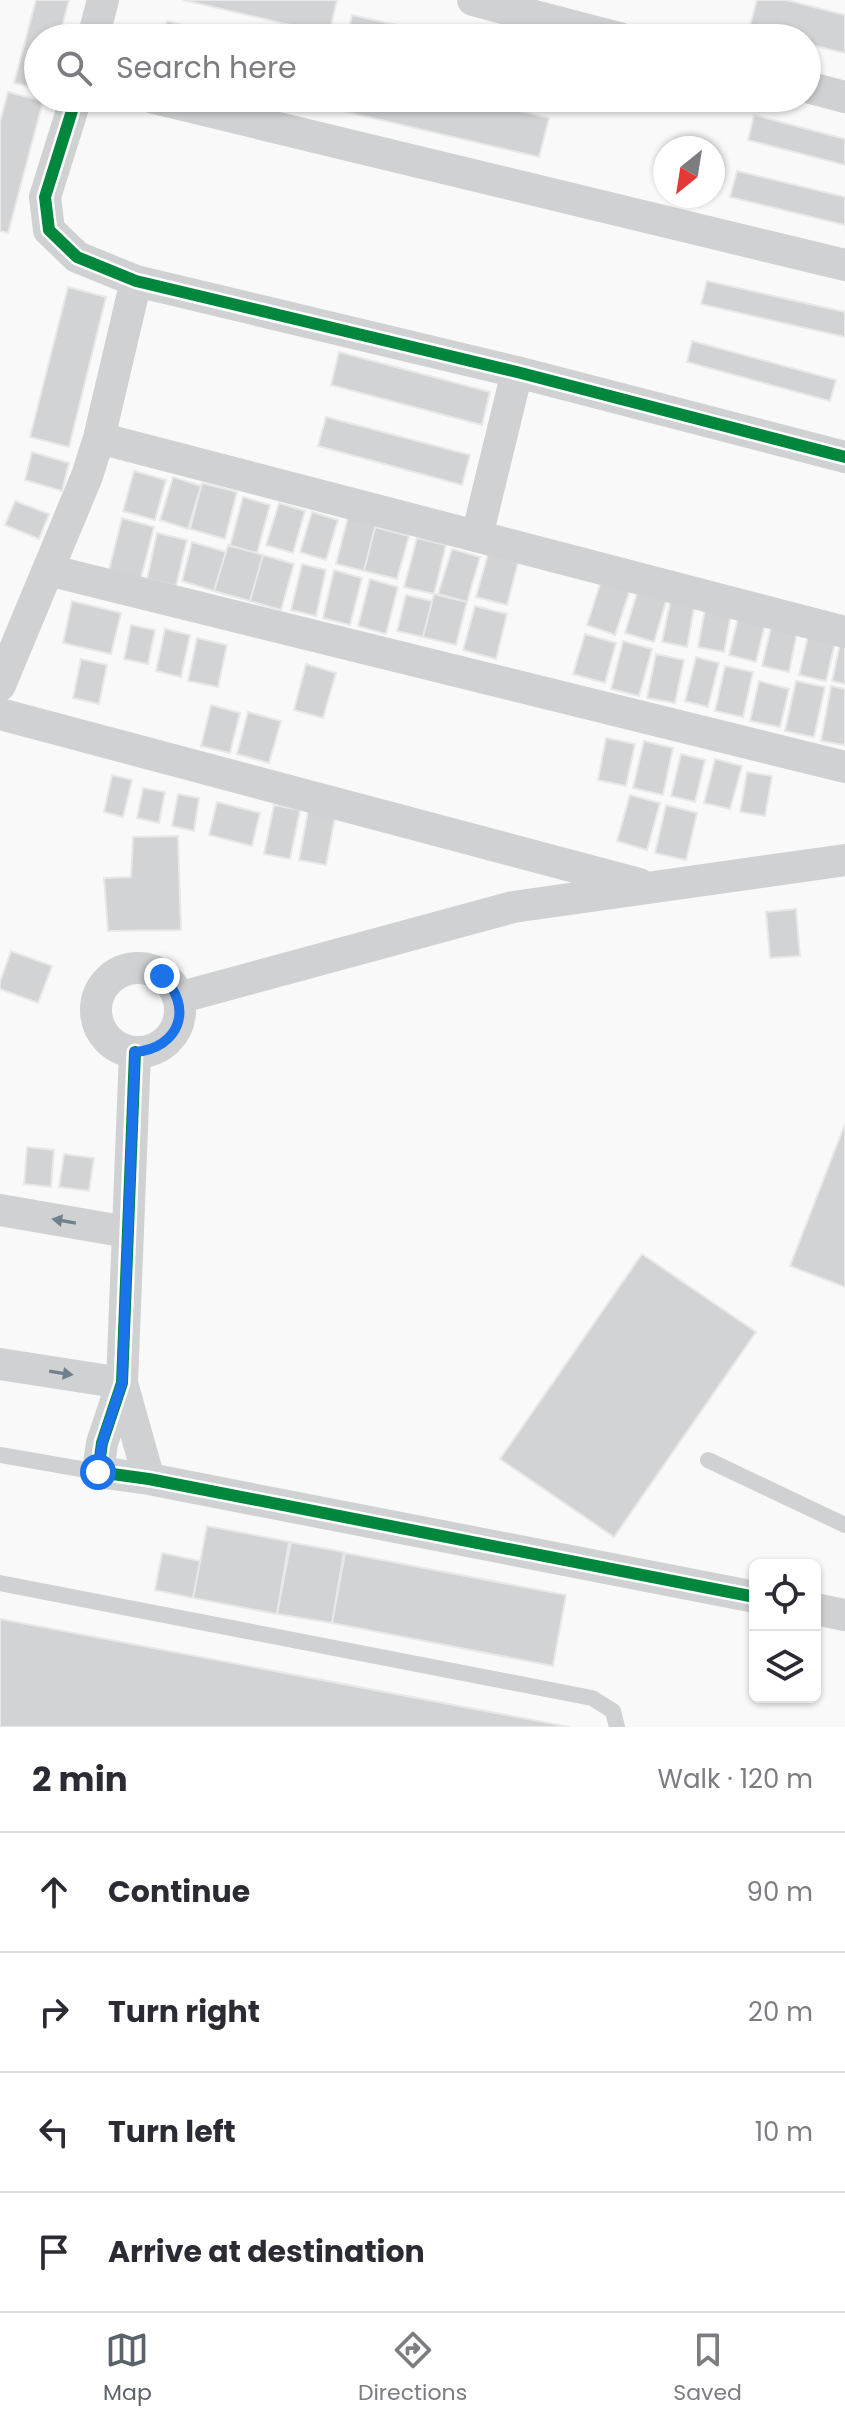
<!DOCTYPE html>
<html lang="en">
<head>
<meta charset="utf-8">
<style>
  :root { --surface:#fff; --page:#f2f2f3; --text:#2b2b33; --muted:#7c7c81; --line:#e1e1e2; --accent:#5c626a }
  body { margin:0; font-family:Poppins,sans-serif; background:var(--page); color:var(--text) }
  .controls { position:absolute; right:24px; bottom:24px; display:grid; overflow:hidden; border-radius:12px; box-shadow:0 2px 6px #0004 }
  .controls button { width:72px; height:72px; display:grid; place-items:center; padding:0; border:0; border-bottom:2px solid var(--line); background:var(--surface); color:var(--text); font:40px sans-serif }
  .compass { position:absolute; left:653px; top:136px; width:72px; height:72px; border-radius:50%; background:var(--surface); box-shadow:0 2px 6px #0004; rotate:210deg }
  .stop { position:absolute; width:24px; height:24px; margin:-18px; border:6px solid #1a73e8; border-radius:50%; background:#fff }
  .stop.end { background:#1a73e8; border-color:#fff; box-shadow:0 2px 8px #0008 }
  .list { margin:0; padding:0; list-style:none }
  h2 { display:flex; justify-content:space-between; align-items:center; height:104px; margin:0; padding:0 32px; font-size:34px }
  h2 small { font-size:26px; font-weight:400; color:var(--muted) }
  .list li { display:grid; grid-template-columns:52px 1fr auto; gap:24px; align-items:center; box-sizing:border-box; height:120px; padding:0 32px; border-top:2px solid var(--line) }
  .list b { display:block; font-size:30px; white-space:nowrap }
  .list em { font-size:26px; font-style:normal; color:var(--muted) }
  .icon { flex:none; width:44px; height:44px; fill:none; stroke:currentColor; stroke-width:2; stroke-linecap:round; stroke-linejoin:round }
  .map { position:relative; flex:none; width:845px; height:1727px; overflow:hidden }
  .search { position:absolute; background:var(--surface); box-shadow:0 2px 6px #0004; left:24px; right:24px; top:24px; height:88px; display:flex; align-items:center; gap:20px; box-sizing:border-box; padding:0 28px; border-radius:44px; color:var(--muted); font-size:30px }
  .sheet { height:584px; background:var(--surface) }
  nav { display:flex; justify-content:space-around; align-items:center; box-sizing:border-box; height:112px; border-top:2px solid var(--line); background:var(--surface); font-size:22px; color:var(--muted) }
  nav a { display:grid; justify-items:center; gap:4px }
  nav .on { color:var(--accent) }
  .map>svg:first-child { display:block }
  .building { fill:#d1d3d4; stroke:#e8e8e8; stroke-width:2 }
  .lines { fill:none; stroke-linecap:round; stroke-linejoin:round }
  .service { stroke:#cfd1d2; stroke-width:16 }
  .minor { stroke:#cfd1d2; stroke-width:32 }
  .cycleway-casing { stroke:#fff; stroke-width:17 }
  .cycleway { stroke:#00873e; stroke-width:12 }
  .oneway { fill:#6e818d }
  .route { stroke:#1a73e8; stroke-width:10 }
</style>
</head>
<body>
<div class="map">
<svg width="845" height="1727" viewBox="0 0 845 1727">
  <rect width="100%" height="100%" fill="#f9f9f9"/>
  <path class="building" d="M36 0H69L59 38H38V89L14 83Z
    M183 0H337L329 34Z
    M757 0H786L845 15V53L807 44V38H785L749 29Z
    M352 15 454 38H347Z
    M167 21 233 38H162Z
    M8 92 43 101 8 233 0 231V122Z
    M332 98H465L549 118 539 157 330 108Z
    M754 115 845 139V165L748 140Z
    M737 171 845 197V225L730 197Z
    M707 281 845 312V337L701 304Z
    M68 287 106 297 69 447 30 437Z
    M692 341 836 380 830 401 687 362Z
    M339 352 490 392 482 425 331 385Z
    M326 417 470 455 462 485 318 446Z
    M32 452 69 463 62 491 25 480Z
    M134 471 166 480 155 520 123 511Z
    M173 477 201 486 188 529 160 520Z
    M202 483 237 492 225 539 190 529Z
    M243 497 270 505 257 553 230 546Z
    M15 501 49 514 39 539 5 525Z
    M279 503 305 511 293 553 266 545Z
    M312 512 338 520 326 560 300 552Z
    M348 517 376 524 364 571 336 564Z
    M122 518 154 527 141 578 109 570Z
    M375 527 409 536 397 579 364 571Z
    M157 533 187 540 176 586 147 579Z
    M417 538 446 545 434 594 404 587Z
    M192 542 226 552 214 591 182 581Z
    M228 545 263 555 250 601 214 591Z
    M452 549 480 557 467 602 438 594Z
    M488 554 518 563 507 605 476 597Z
    M263 555 294 564 281 610 250 601Z
    M302 564 326 570 316 616 291 610Z
    M334 570 362 578 350 625 323 618Z
    M602 578 631 587 615 635 587 625Z
    M370 579 398 587 386 634 358 626Z
    M638 590 667 598 654 642 625 633Z
    M434 594 467 602 456 645 423 637Z
    M406 595 432 601 423 637 397 631Z
    M671 598 695 603 687 647 662 642Z
    M72 601 121 613 111 654 63 643Z
    M706 604 732 609 724 652 698 647Z
    M475 606 507 614 496 659 463 650Z
    M738 618 765 624 756 662 729 655Z
    M131 625 155 630 148 664 124 659Z
    M771 627 797 633 789 672 762 666Z
    M165 629 190 635 181 677 156 671Z
    M809 632 836 639 826 681 799 675Z
    M585 634 616 643 605 683 573 674Z
    M197 638 227 645 218 687 188 681Z
    M841 639 845 640V684L832 681Z
    M623 641 652 649 639 696 611 689Z
    M656 654 684 660 675 703 647 698Z
    M696 657 719 663 708 707 685 701Z
    M81 659 107 665 99 704 73 698Z
    M306 664 336 673 323 718 294 710Z
    M725 666 753 672 743 717 715 711Z
    M759 681 789 689 780 727 750 721Z
    M796 681 825 687 814 737 785 731Z
    M831 686 845 689V745L821 741Z
    M211 705 240 713 230 753 201 746Z
    M248 712 281 721 269 763 237 754Z
    M606 738 635 744 626 786 598 780Z
    M644 741 673 748 663 795 633 788Z
    M681 754 705 760 695 802 671 796Z
    M715 759 742 766 730 809 704 803Z
    M747 772 772 776 765 816 740 812Z
    M112 775 132 780 123 817 104 812Z
    M143 788 165 792 159 823 137 818Z
    M178 794 199 798 194 831 172 826Z
    M630 795 660 803 647 850 617 841Z
    M217 802 260 813 252 846 209 835Z
    M274 805 300 810 290 859 264 854Z
    M666 805 697 813 686 860 655 853Z
    M308 811 335 817 326 865 299 860Z
    M178 836 181 930 108 931 104 878 131 877 133 837Z
    M796 909 800 956 770 958 766 912Z
    M11 951 52 966 38 1003 0 989V982Z
    M845 1124V1287L790 1266Z
    M27 1147 54 1150 51 1187 24 1184Z
    M64 1154 94 1158 89 1191 59 1187Z
    M642 1254 756 1332 614 1537 500 1459Z
    M207 1526 291 1542 277 1614 193 1598Z
    M289 1542 344 1552 332 1623 277 1614Z
    M162 1553 200 1561 193 1598 155 1590Z
    M345 1553 566 1595 553 1666 332 1623Z
    M0 1619 570 1727H0Z"/>
  <g class="lines">
    <path class="service" d="M0 1455 98 1472
      M708 1460 845 1525
      M0 1583 592 1698 613 1711 617 1727"/>
    <path class="minor" d="M473 0 619 38
      M93 38 103 0
      M807 87 845 97
      M76 98 45 197 49 230 77 257 136 281 517 372 845 457
      M154 98 845 265
      M99 438 845 632
      M477 536 517 372
      M48 570 845 767
      M0 685 87 476 99 438 136 281
      M0 714 639 884
      M96 1010a42 42 0 1 1 84 0a42 42 0 1 1-84 0Z
      M178 998 513 907 845 860
      M135 1052 122 1383 102 1443 98 1472 149 1479 755 1597
      M0 1210 127 1232
      M0 1364 122 1383
      M122 1383 149 1479
      M815 1609 845 1615"/>
    <g class="cycleway-casing">
      <path id="cycleway" d="M76 98 45 197 49 230 77 257 136 281 517 372 845 457
        M135 1052 122 1383 102 1443 98 1472 149 1479 755 1597"/>
    </g>
    <use href="#cycleway" class="cycleway"/>
  </g>
  <defs><path id="oneway-solid" d="M-6-.8H1V-3.2L6.5 0L1 3.2V.8H-6Z" transform="scale(2)"/></defs>
  <g class="oneway">
    <use href="#oneway-solid" transform="translate(64 1221) rotate(-170)"/>
    <use href="#oneway-solid" transform="translate(61 1373) rotate(9)"/>
  </g>
  <g class="lines">
    <path class="route" d="M98 1472 102 1443 122 1383 135 1052C180 1048 194 1007 162 976"/>
  </g>
</svg>
<div class="controls">
<button><svg class="icon" aria-label="locate" viewBox="0 0 24 24"><circle cx="12" cy="12" r="6"/><path d="M12 2v4M12 18v4M2 12h4M18 12h4"/></svg></button>
<button><svg class="icon" aria-label="layers" viewBox="0 0 24 24"><path d="M12 4l9 5-9 5-9-5zM3 14l9 5 9-5"/></svg></button>
</div>
<svg class="compass" viewBox="-18 -18 36 36"><path d="M0-13l5 13h-10z" fill="#e53935"/><path d="M0 13l5-13h-10z" fill="#7c7c81"/></svg>
<div class="stop" style="left:98px;top:1472px"></div>
<div class="stop end" style="left:162px;top:976px"></div>
<div class="search"><svg class="icon" aria-label="search" viewBox="0 0 24 24"><circle cx="10" cy="10" r="6"/><path d="M15 15l6 6"/></svg>Search here</div>
</div>
<section class="sheet">
<h2>2 min<small>Walk · 120 m</small></h2>
<ul class="list">
<li><svg class="icon" aria-label="ahead" viewBox="0 0 24 24"><path d="M12 20V5M6 11l6-6 6 6"/></svg><div><b>Continue</b></div><em>90 m</em></li>
<li><svg class="icon" aria-label="right" viewBox="0 0 24 24"><path d="M7 20v-9h11M14 6l5 5-5 5"/></svg><div><b>Turn right</b></div><em>20 m</em></li>
<li><svg class="icon" aria-label="left" viewBox="0 0 24 24"><path d="M17 20v-9H6M10 6l-5 5 5 5"/></svg><div><b>Turn left</b></div><em>10 m</em></li>
<li><svg class="icon" aria-label="arrive" viewBox="0 0 24 24"><path d="M6 21V4h12l-3 4 3 4H6"/></svg><div><b>Arrive at destination</b></div></li>
</ul>
</section>
<nav>
<a class="on"><svg class="icon" aria-label="map" viewBox="0 0 24 24"><path d="M3 6l6-2 6 2 6-2v14l-6 2-6-2-6 2zM9 4v14M15 6v14"/></svg>Map</a>
<a><svg class="icon" aria-label="directions" viewBox="0 0 24 24"><path d="M12 3l9 9-9 9-9-9zM9 14v-3h6M13 9l2 2-2 2"/></svg>Directions</a>
<a><svg class="icon" aria-label="saved" viewBox="0 0 24 24"><path d="M7 4h10v16l-5-4-5 4z"/></svg>Saved</a>
</nav>
</body>
</html>
